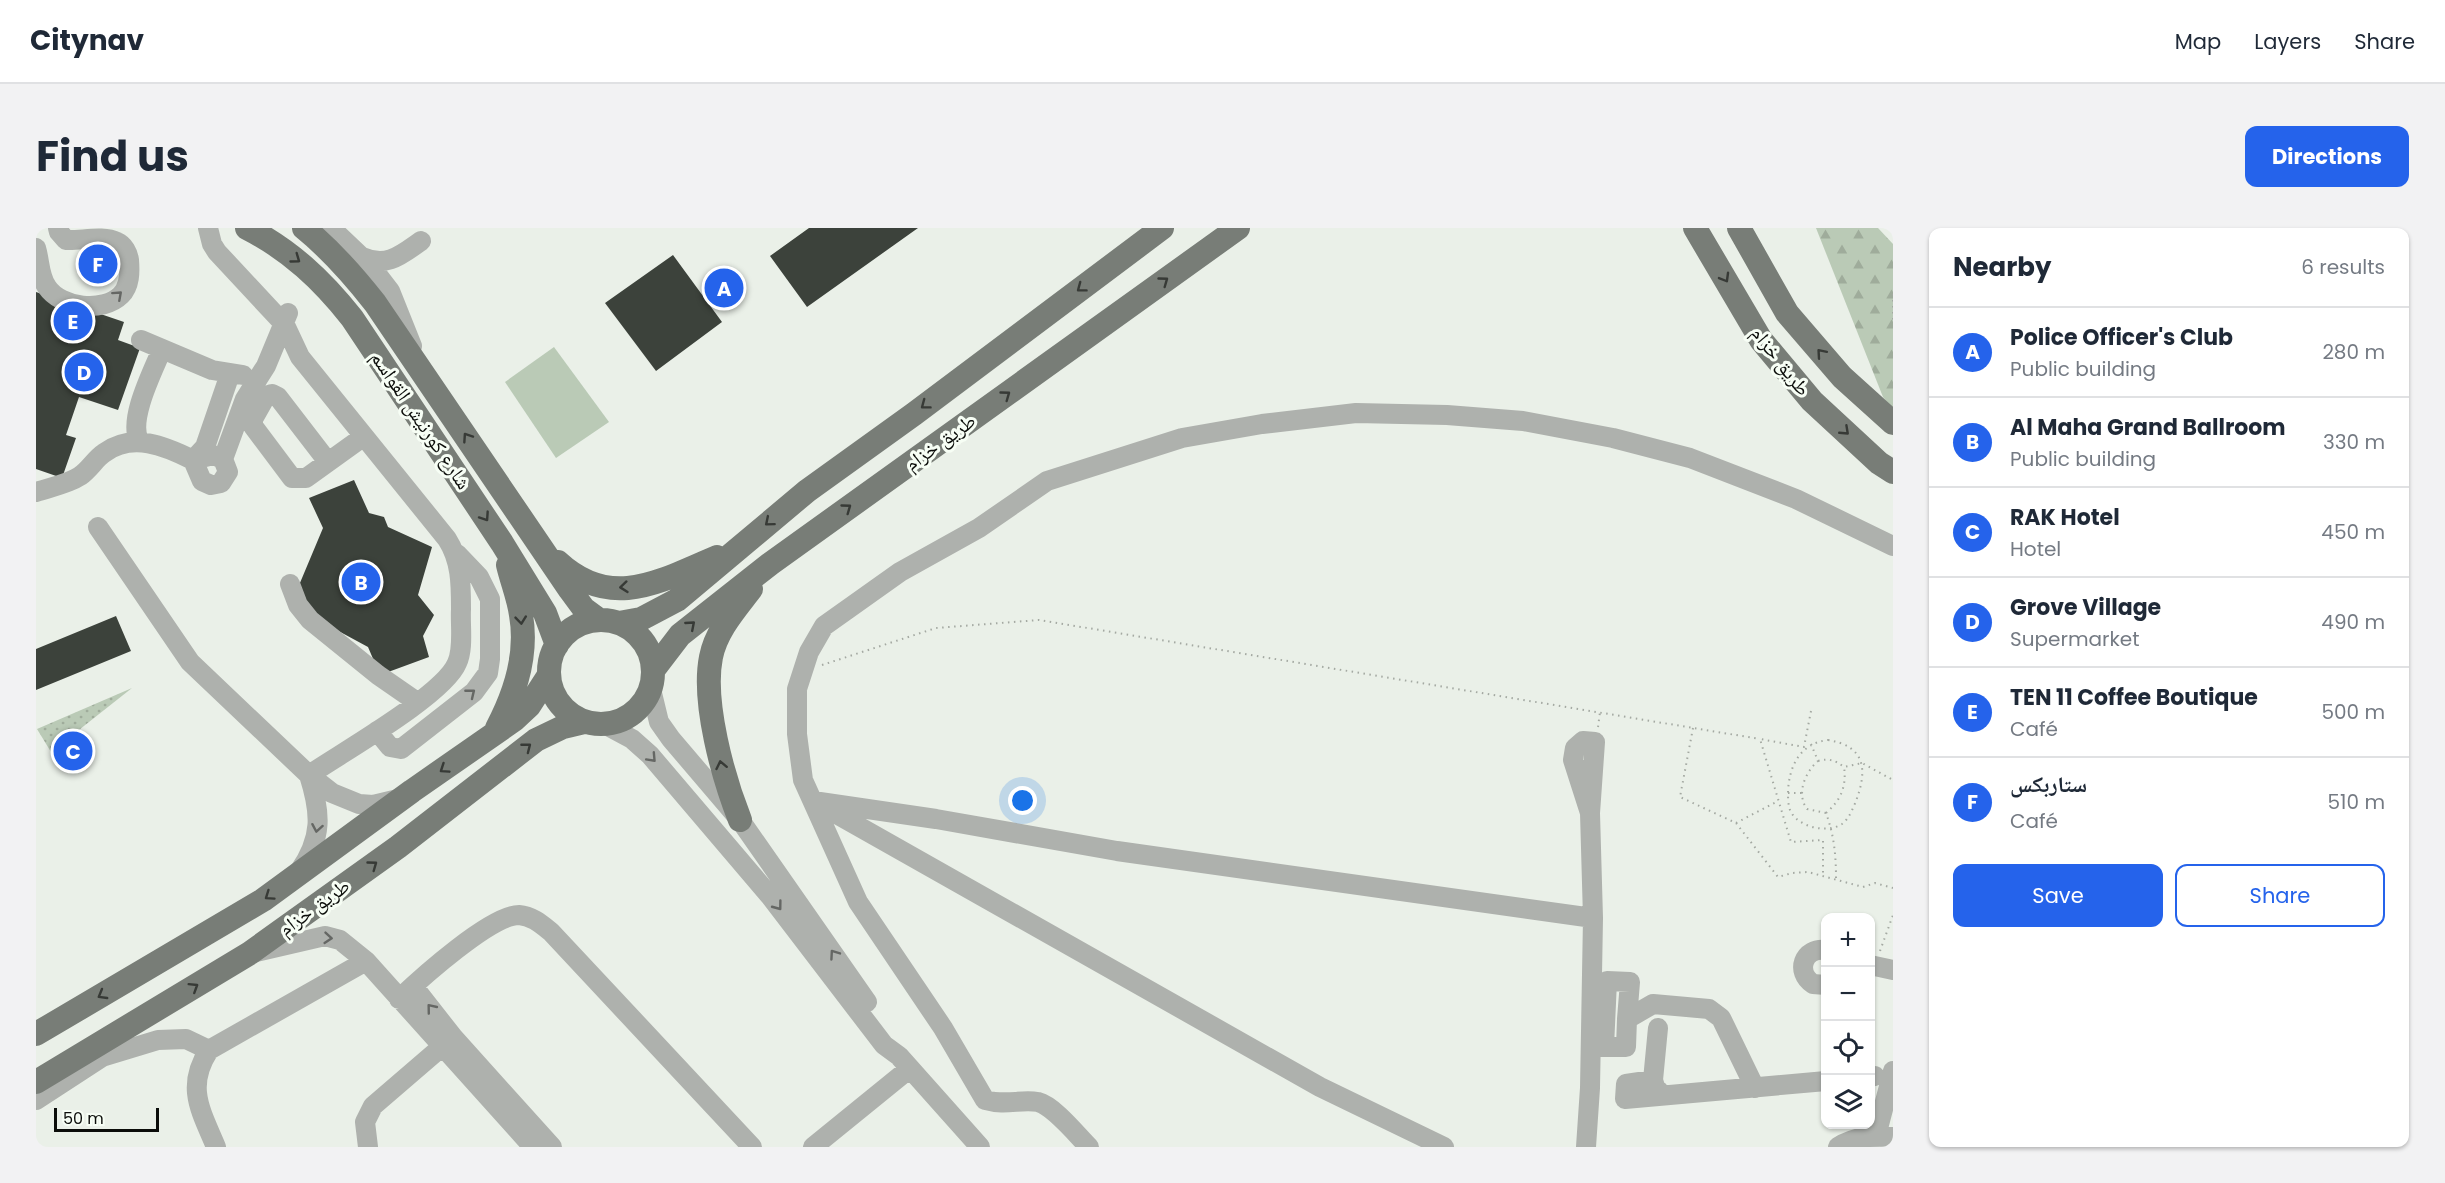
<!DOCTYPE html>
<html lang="en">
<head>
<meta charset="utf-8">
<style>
  :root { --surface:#fff; --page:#f2f2f3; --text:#1f2937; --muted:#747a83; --line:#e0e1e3; --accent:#2563eb }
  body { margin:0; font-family:Poppins,"Noto Naskh Arabic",sans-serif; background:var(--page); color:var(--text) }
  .controls { position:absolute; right:18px; bottom:18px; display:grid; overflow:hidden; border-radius:12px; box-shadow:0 2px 4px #0004 }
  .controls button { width:54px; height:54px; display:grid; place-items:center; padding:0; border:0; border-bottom:2px solid var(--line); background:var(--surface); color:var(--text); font:30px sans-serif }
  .scale { position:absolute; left:18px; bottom:15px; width:105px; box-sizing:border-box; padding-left:6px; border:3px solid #0b0d0a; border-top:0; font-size:16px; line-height:21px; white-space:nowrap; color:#0b0d0a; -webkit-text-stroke:4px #f7fef5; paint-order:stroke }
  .you { position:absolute; left:987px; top:573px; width:21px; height:21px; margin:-15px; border:4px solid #fff; border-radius:50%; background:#1a73e8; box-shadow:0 0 0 9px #1a73e833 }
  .badge { display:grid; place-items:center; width:39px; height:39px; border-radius:50%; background:var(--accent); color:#fff; font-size:20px; font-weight:700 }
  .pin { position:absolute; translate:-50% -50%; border:3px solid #fff; box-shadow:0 2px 6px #0006 }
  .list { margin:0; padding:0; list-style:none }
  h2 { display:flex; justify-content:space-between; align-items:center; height:78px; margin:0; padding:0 24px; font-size:26px }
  h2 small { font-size:20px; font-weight:400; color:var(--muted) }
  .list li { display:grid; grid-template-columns:39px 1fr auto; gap:18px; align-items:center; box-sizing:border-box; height:90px; padding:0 24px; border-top:2px solid var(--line) }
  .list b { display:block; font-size:22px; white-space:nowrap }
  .list p { margin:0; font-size:20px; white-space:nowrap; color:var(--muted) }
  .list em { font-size:20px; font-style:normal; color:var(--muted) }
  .actions { display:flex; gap:12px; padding:18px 24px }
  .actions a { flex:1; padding:14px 0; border:2px solid var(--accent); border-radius:12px; text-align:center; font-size:21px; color:var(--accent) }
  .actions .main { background:var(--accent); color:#fff }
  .icon { flex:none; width:33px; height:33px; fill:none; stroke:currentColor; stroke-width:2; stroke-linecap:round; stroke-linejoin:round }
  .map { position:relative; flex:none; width:1857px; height:919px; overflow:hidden; border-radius:12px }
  header { display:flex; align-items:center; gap:36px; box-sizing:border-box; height:84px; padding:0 30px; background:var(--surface); border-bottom:2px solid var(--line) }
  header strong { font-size:28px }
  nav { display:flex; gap:33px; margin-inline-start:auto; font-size:21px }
  .intro { display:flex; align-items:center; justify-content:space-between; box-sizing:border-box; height:144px; padding:0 36px }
  h1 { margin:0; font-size:42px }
  .button { padding:15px 27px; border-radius:12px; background:var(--accent); color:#fff; font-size:21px; font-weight:700 }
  main { display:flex; gap:36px; padding:0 36px }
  aside { flex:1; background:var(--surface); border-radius:12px; box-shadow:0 2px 4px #0004 }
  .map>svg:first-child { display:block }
  .grass { fill:url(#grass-dots) }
  .forest { fill:url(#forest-firs) }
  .pitch { fill:#bacab6 }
  .building { fill:#3c423b }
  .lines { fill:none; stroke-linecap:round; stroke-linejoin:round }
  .path { stroke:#a4a9a2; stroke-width:2; stroke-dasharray:1.5 4.5; stroke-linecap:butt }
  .minor { stroke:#aeb1ad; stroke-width:20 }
  .major { stroke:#787d77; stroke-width:24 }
  .oneway { stroke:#373a36 }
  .oneway2 { stroke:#656764 }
  .labels { text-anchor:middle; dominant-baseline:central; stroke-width:6; stroke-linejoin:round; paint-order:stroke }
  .street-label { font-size:20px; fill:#0b0d0a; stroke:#f7fef5 }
</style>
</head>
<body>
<header>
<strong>Citynav</strong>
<nav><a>Map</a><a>Layers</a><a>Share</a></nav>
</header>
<div class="intro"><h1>Find us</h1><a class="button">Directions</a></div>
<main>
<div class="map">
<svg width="1857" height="919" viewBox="0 0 1857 919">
  <defs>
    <pattern id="grass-dots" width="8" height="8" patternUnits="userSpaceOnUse" patternTransform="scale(1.5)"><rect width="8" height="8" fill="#bacab6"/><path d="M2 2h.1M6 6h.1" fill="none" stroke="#9fac9b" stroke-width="1.8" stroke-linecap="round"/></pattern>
    <pattern id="forest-firs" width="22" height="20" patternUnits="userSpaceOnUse" patternTransform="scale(1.5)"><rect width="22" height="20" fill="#bacab6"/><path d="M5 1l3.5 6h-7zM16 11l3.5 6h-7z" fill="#9fac9b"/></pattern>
  </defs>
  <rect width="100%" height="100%" fill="#eaf0e8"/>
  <path class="grass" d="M96 460 15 524 1 501Z"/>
  <path class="forest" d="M1780 0H1842L1857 16V181L1847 169Z"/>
  <path class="pitch" d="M518 119 573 194 520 230 469 154Z"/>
  <path class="building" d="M773 0H882L771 79 734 28Z
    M637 27 686 94 620 143 569 75Z
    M0 64 88 94 82 112 104 120 82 182 43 169 30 207 40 210 26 250 0 241Z
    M318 252 333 285 348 289 352 299 396 319 382 367 398 387 387 408 393 429 344 447 332 419 271 386 261 362 287 300 273 270Z
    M80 388 95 423 0 462V421Z"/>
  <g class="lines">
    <path class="path" d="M1857 66V95
      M786 437 900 400 1003 392 1724 511
      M1775 483 1768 519 1724 511 1755 614 1787 612V647
      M1562 499 1564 484
      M1657 500 1644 569 1700 595 1742 649 1756 645 1772 644 1827 659 1839 655 1857 660
      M1792 512C1829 518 1832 541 1820 573 1817 580 1813 591 1806 596 1791 606 1761 599 1754 582 1752 577 1752 569 1752 564 1753 537 1765 515 1792 512Z
      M1775 516 1782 533C1769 544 1760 566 1771 581L1790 585
      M1782 533C1793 530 1799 532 1808 539L1826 535 1857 552
      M1752 565H1766
      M1700 595 1742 573
      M1800 650C1800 627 1798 607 1790 585 1804 573 1811 559 1808 539
      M1844 723 1857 687"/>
    <path class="minor" d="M172 0 176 16 181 24 249 97 264 129 411 311C425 333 425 355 425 381 424 398 428 420 421 435 408 467 305 525 273 547
      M295 0 334 37 354 63 376 118
      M0 20C4 33 3 48 11 59 25 80 67 85 85 67 94 58 94 44 93 32 92 25 88 17 81 14 67 7 45 13 30 12L23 4 22 0
      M326 29C351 40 365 27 385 13
      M105 112 176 142 207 147
      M103 213C92 191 117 143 126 121
      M177 227 187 231 192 244 185 255 175 257 166 253 157 232Z
      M187 231 209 171 230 138 252 85
      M292 234 242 169 236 166 230 168 217 191V198L256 250H270L327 209
      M0 264C15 259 32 256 44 248 54 241 59 231 68 225 96 204 129 218 157 232L169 219 194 146
      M62 299 154 434 273 547 296 565 323 576 337 577 362 571
      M254 356 262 377 274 392 342 447 381 474
      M615 461 623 494 635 511 704 592 831 774
      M568 496 596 511 614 527 734 668 848 817 863 828 944 919
      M341 503 354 519 365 521 438 464 452 445 454 431V371L443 349 421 326
      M777 573 900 591 1081 623 1557 690
      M790 580 1284 859 1408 919
      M263 644C287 609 285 585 273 547
      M1790 722C1767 719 1759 744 1777 756L1790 757
      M220 724 289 708 304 712 330 733 497 919
      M1834 737 1857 742
      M377 758 417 809 516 919
      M363 771C385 750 455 687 483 687 496 688 505 696 515 704L716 919
      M1591 791 1594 754 1571 753 1568 819H1590L1591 791 1617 776 1673 781 1685 790 1719 860
      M1622 800 1617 852 1620 862 1623 863
      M1834 849 1839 848
      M1617 852 1590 856 1589 871 1790 853
      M0 872 66 829 122 812 150 811 173 822
      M1840 908 1857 843
      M180 919C165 883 149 859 173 822L330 733
      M332 919 329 894 337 878 416 810
      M777 919 873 841
      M1053 919C1041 907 1018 878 1002 874 984 871 970 878 949 872L907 800 822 674 767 552 761 506V461L773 424 788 398 864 344 943 300 1011 253 1146 210 1226 196 1320 185 1411 187 1487 193 1577 210 1654 230 1760 271 1857 318
      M1550 919 1554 860 1557 690 1554 585 1559 514 1547 513 1539 520 1537 532 1554 585
      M1802 919C1819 908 1837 908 1857 909"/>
    <path class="major" d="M211 0C254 22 286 52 316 90L466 315 509 385 521 417
      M268 0C295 22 317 47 339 75L534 362 548 381 563 392
      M1659 0 1725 112 1776 173 1843 235 1857 244
      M1703 0 1751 85 1806 149 1857 195
      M522 334C575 383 624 353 681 329
      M513 444a52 52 0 1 1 104 0a52 52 0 1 1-104 0Z
      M583 395 605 391 641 372 771 263 878 186 1126 0
      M618 441 644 407 734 336 1202 0
      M461 500C479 466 492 427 485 387 483 371 476 354 472 337
      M704 592C687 549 666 474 675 429 680 403 699 382 715 361
      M0 806 227 672 376 563 478 492 493 478 513 447
      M0 854 214 725 362 619 500 512 527 499 548 494"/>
  </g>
  <defs><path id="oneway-chevron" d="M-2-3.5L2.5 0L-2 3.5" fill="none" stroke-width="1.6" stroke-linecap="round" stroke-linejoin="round" transform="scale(1.5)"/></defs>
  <g class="oneway">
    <use href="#oneway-chevron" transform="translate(260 31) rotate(36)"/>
    <use href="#oneway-chevron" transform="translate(1689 50) rotate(60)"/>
    <use href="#oneway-chevron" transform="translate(1128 53) rotate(-36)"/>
    <use href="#oneway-chevron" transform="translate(1045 60) rotate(143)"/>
    <use href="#oneway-chevron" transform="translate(1785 125) rotate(-131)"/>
    <use href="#oneway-chevron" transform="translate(970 167) rotate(-36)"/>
    <use href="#oneway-chevron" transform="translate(889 177) rotate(143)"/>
    <use href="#oneway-chevron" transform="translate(1809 203) rotate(43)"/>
    <use href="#oneway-chevron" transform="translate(431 209) rotate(-124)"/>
    <use href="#oneway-chevron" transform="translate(811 280) rotate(-36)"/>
    <use href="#oneway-chevron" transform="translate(449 289) rotate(56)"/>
    <use href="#oneway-chevron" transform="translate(733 294) rotate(140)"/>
    <use href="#oneway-chevron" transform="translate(588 359) rotate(174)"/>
    <use href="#oneway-chevron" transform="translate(485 392) rotate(84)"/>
    <use href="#oneway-chevron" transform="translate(655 397) rotate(-41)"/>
    <use href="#oneway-chevron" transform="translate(491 519) rotate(-38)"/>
    <use href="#oneway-chevron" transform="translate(685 537) rotate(-102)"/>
    <use href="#oneway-chevron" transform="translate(408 541) rotate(146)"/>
    <use href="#oneway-chevron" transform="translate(337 637) rotate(-36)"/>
    <use href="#oneway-chevron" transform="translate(233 668) rotate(145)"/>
    <use href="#oneway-chevron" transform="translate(158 759) rotate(-32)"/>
    <use href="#oneway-chevron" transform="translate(66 767) rotate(150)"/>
  </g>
  <g class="oneway2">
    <use href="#oneway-chevron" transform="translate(82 67) rotate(-42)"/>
    <use href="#oneway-chevron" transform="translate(435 465) rotate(-39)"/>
    <use href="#oneway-chevron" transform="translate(616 530) rotate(47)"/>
    <use href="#oneway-chevron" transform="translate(281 600) rotate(100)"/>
    <use href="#oneway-chevron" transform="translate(742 678) rotate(53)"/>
    <use href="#oneway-chevron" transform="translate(292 710) rotate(5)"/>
    <use href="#oneway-chevron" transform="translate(798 726) rotate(-125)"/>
    <use href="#oneway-chevron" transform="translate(395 780) rotate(-129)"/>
  </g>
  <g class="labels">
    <g class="street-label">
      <text transform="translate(1745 133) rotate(52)">طريق خزام</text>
      <text transform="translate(385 192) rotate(56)">شارع كورنيش القواسم</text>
      <text transform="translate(904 214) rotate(-36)">طريق خزام</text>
      <text transform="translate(278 679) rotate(-36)">طريق خزام</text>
    </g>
  </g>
</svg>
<div class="controls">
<button>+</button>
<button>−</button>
<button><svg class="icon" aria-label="locate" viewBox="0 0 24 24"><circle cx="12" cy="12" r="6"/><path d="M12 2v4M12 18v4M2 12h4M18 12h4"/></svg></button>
<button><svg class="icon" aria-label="layers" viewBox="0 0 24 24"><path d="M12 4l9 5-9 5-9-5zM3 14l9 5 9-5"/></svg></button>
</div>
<div class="scale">50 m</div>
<div class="you"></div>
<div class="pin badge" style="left:688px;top:60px">A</div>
<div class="pin badge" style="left:325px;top:354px">B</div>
<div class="pin badge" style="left:37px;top:523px">C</div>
<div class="pin badge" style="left:48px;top:144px">D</div>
<div class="pin badge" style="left:37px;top:93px">E</div>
<div class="pin badge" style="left:62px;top:36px">F</div>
</div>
<aside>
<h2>Nearby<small>6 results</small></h2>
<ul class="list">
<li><span class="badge">A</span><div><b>Police Officer's Club</b><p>Public building</p></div><em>280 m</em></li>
<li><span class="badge">B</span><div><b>Al Maha Grand Ballroom</b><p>Public building</p></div><em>330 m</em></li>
<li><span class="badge">C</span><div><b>RAK Hotel</b><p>Hotel</p></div><em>450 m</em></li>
<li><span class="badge">D</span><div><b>Grove Village</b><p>Supermarket</p></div><em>490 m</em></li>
<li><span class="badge">E</span><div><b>TEN 11 Coffee Boutique</b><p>Café</p></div><em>500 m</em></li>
<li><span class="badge">F</span><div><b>ستاربكس</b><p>Café</p></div><em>510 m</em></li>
</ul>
<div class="actions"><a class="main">Save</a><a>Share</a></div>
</aside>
</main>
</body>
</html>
